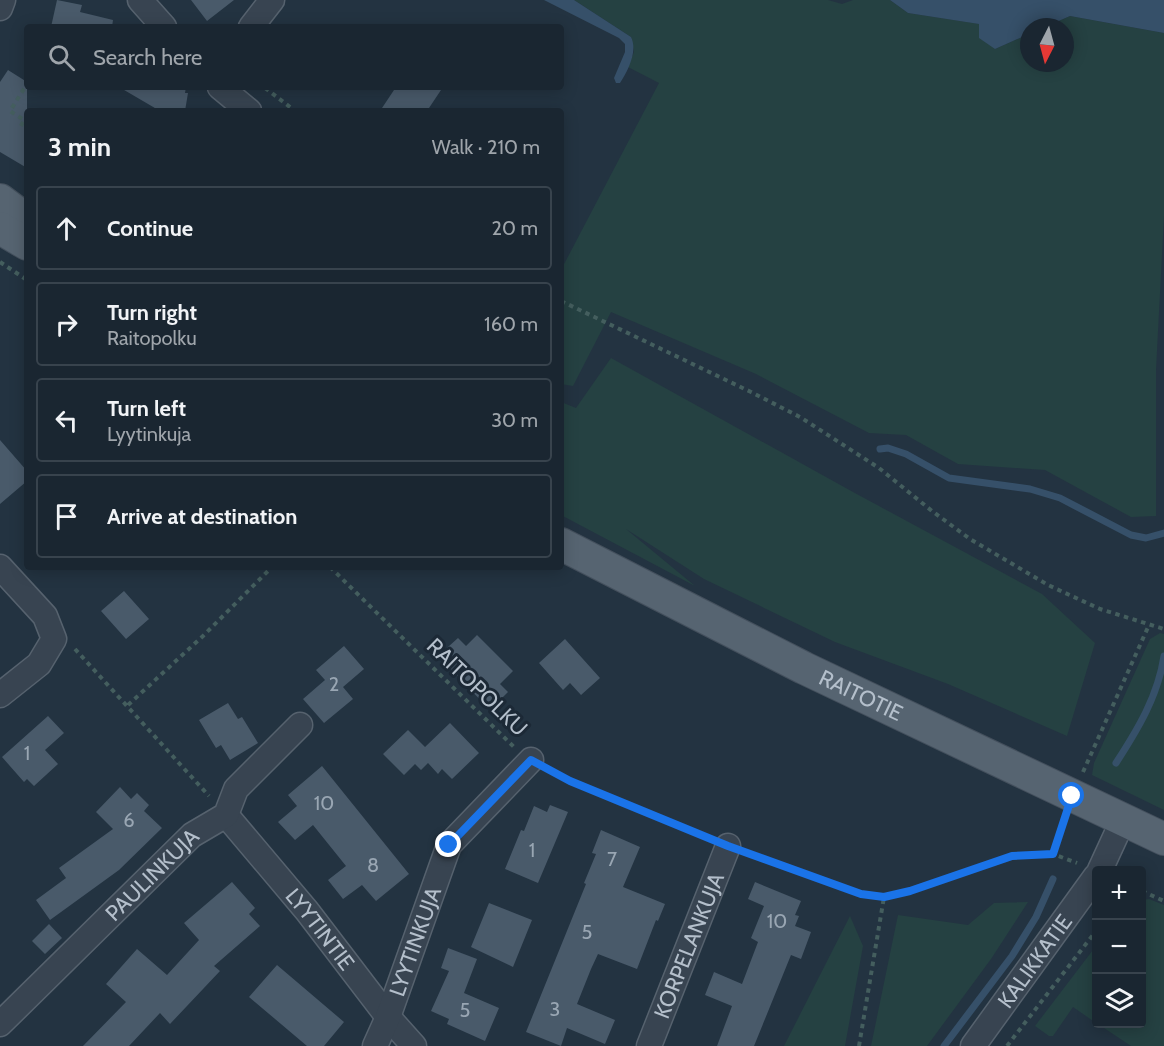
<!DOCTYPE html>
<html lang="en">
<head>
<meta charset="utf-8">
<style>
  :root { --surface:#1a2631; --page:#27323d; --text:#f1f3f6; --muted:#9fa5ab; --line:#38434d }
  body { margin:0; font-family:Cabin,sans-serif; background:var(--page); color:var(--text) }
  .controls { position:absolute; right:18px; bottom:18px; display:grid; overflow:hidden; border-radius:6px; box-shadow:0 3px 15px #0003 }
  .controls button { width:54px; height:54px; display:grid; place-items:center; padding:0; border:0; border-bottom:2px solid var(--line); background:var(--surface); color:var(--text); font:30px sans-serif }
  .compass { position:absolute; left:1020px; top:18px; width:54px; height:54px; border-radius:50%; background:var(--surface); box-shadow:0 3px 15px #0003; rotate:186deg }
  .stop { position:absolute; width:18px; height:18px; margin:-14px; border:4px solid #1a73e8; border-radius:50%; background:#fff }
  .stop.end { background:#1a73e8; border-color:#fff; box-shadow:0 2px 6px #0008 }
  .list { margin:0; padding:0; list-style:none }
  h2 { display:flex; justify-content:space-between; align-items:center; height:78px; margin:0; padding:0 24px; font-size:26px }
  h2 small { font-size:20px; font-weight:400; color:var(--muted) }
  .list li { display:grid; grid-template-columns:39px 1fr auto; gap:18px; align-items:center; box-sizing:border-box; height:84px; margin:0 12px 12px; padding:0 12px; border:2px solid var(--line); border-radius:6px }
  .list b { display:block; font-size:22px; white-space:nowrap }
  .list p { margin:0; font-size:20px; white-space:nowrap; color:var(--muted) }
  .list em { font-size:20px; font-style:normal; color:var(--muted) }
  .icon { flex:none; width:33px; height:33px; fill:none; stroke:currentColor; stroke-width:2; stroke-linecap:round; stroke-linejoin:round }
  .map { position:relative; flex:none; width:1164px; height:1046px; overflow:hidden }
  .search { position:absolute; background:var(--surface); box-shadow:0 3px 15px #0003; left:24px; top:24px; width:540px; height:66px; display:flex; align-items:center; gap:15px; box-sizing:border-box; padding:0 21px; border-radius:6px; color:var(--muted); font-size:22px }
  .panel { position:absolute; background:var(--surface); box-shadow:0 3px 15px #0003; left:24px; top:108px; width:540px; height:462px; border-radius:6px }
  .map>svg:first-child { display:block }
  .green { fill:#254142 }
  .water { fill:#365069 }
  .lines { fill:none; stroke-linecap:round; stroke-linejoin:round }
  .stream { stroke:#365069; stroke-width:7 }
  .building { fill:#495a6a }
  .minor-casing { stroke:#56626e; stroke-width:27 }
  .major-casing { stroke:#44505d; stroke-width:34 }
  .path { stroke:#445e5e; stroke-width:4; stroke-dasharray:4.5 4.5; stroke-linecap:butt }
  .minor { stroke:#384451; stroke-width:24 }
  .major { stroke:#566471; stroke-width:32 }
  .route { stroke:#1a73e8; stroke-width:8 }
  .labels { text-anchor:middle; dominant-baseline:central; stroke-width:6; stroke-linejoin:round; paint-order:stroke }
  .number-label { font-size:20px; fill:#99a6b3 }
  .street-label { font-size:22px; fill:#b4bfcb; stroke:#1c2936 }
</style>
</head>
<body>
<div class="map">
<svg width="1164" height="1046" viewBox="0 0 1164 1046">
  <rect width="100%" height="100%" fill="#233341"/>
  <path class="green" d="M574 0H828L842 4 853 0H890L908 13 980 24 995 49 1029 34V63H1065V27H1045L1070 16 1164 33V216L1156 370V516L1131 517 1045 470 958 464 906 435 869 433 756 374 611 312 573 386 561 384V270L659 83 628 67 634 52 631 37Z
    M611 358 853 492 1042 594 1095 643 1067 736 948 684 835 642 704 579 626 529 695 586 561 515V402L576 408Z
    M1160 633 1164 634V810L1092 775 1094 763 1150 639Z
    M1149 899 1164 905V1046H1131L1098 1024H1142V900Z
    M1028 902 991 959 927 1046H871L898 915 968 925 994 903Z
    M850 916 863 946 845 1046H784Z
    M1096 946V1023L1073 1007 1053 1036H1049L1035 1026Z"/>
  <path class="water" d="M544 0H574L631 37C638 51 628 71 620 83H616L614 78 625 52V44L619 38Z
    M890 0H1164V33L1070 16 1045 27H1029V34L995 49 979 38V24L908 13Z"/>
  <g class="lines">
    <path class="stream" d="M880 449 888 448 906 454 949 478 1030 489 1060 498 1131 535 1146 538 1164 533
      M1116 763C1138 729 1158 696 1164 656
      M944 1046 1012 956 1036 917 1053 879"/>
  </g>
  <path class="building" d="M57 0 82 5 80 12 113 20 112 27H51Z
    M191 0H234L207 21Z
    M8 70 27 82V168L0 152V82Z
    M119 87H186L185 93H188L185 111H160Z
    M396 87H443L427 111H380Z
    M0 440 27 471V481L0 504Z
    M124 591 149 619 126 639 101 611Z
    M477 635 513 671 500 684 508 692 490 710 438 656 458 638 466 646Z
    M565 639 600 678 581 695 570 683 563 690 539 663Z
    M344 646 364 669 343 687 353 699 324 723 303 699 325 680 316 670Z
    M228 703 238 719 242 717 258 743 230 760 221 745 216 748 199 720Z
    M48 716 64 733 45 750 58 764 34 786 27 779 24 782 2 757Z
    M450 723 479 753 452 779 442 769 438 774 428 763 421 770 415 764 404 775 383 754 408 730 425 747Z
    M322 766 409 874 376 901 362 885 343 899 328 880 346 866 313 825 295 840 278 822 297 806 288 795Z
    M120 787 131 799 137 793 149 805 144 811 162 828 119 870 50 920 36 900 66 878 59 868 113 829 96 812Z
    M550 805 568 812 538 883 505 869 521 830 524 831 534 806 547 812Z
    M601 830 640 847 623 887 665 904 658 921 656 920 637 969 598 954 591 969 577 1004 615 1020 605 1044 567 1028 561 1046 526 1032 586 884 584 883 596 854 592 853Z
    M232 882 255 908 249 914 260 926 214 966 220 971 170 1024 160 1013 129 1046H83L126 1002 106 984 137 949 167 975 199 940 184 923Z
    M755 882 801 901 795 915 799 916 795 926 811 932 801 959 791 955 754 1046H717L732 1006 705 995 714 972 742 984 758 942 751 938 764 906 748 899Z
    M489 903 532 920 513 967 471 947Z
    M49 924 62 938 45 954 32 941Z
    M448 948 477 959 464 993 499 1008 485 1041 447 1024 449 1019 431 1011 449 971 441 968Z
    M277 965 344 1022 324 1046H307L249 997Z"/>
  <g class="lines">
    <g class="minor-casing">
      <g id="minor">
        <path d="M140 0 164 27"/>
        <path d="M0 8 3 0"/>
        <path d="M251 27 272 0"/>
        <path d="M220 87 249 111"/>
        <path d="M0 567 45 616 54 639 39 664 0 695"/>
        <path id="s1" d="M226 815 307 911 388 1017 414 1046"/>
        <path d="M1100 870 1123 820"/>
        <path id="s2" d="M0 1024 192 835 226 815 236 789 300 725"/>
        <path id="s3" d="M375 1046 388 1017 449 845 531 760"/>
        <path id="s4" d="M649 1046 728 846"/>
        <path id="s5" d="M973 1046 1096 876"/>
      </g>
    </g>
    <g class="major-casing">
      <g id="major">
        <path d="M0 200 27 220"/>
        <path d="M0 228 27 244"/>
        <path id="s6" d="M561 544 804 668 1164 839"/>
      </g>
    </g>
    <path class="path" d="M265 88 294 110
      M21 126 24 120 10 111 27 84
      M0 262 27 280
      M561 301 751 392 800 417 879 468 932 511 970 539 1048 585 1100 609 1164 629
      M330 567 514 747
      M75 649 209 796
      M128 705 203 636 272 567
      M550 770 570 781 709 838
      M1083 772 1149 625
      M749 854 861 894 884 897 910 892 1012 856 1053 854 1077 863
      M1053 854 1064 820
      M1142 891 1164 901
      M859 1046 884 897
      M1007 1046 1096 931"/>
    <use href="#minor" class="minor"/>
    <use href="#major" class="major"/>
  </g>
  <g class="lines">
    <path class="route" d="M449 845 531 760 570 781 728 846 861 894 884 897 910 891 1012 856 1053 854 1072 796"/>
  </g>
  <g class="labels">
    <g class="number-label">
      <text x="334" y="684">2</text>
      <text x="27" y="753">1</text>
      <text x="324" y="803">10</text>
      <text x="129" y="820">6</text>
      <text x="532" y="850">1</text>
      <text x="612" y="859">7</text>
      <text x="373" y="865">8</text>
      <text x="777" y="921">10</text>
      <text x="587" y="932">5</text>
      <text x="555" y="1009">3</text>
      <text x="465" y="1010">5</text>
    </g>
    <g class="street-label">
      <text transform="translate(477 687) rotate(44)">RAITOPOLKU</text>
      <text stroke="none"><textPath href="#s6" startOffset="336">RAITOTIE</textPath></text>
      <text stroke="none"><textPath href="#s2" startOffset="213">PAULINKUJA</textPath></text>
      <text stroke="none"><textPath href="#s1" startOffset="148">LYYTINTIE</textPath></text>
      <text stroke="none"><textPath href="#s3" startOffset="112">LYYTINKUJA</textPath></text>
      <text stroke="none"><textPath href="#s4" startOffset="108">KORPELANKUJA</textPath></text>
      <text stroke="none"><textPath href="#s5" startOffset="105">KALIKKATIE</textPath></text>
    </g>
  </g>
</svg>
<div class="controls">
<button>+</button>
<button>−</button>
<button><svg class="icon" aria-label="layers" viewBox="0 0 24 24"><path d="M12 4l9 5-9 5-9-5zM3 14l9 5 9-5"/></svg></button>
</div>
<svg class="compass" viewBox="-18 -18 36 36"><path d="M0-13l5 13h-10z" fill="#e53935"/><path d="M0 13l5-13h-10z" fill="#9fa5ab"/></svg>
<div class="stop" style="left:1072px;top:796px"></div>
<div class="stop end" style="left:449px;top:845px"></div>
<div class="search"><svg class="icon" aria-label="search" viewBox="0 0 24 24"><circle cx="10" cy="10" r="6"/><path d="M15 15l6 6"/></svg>Search here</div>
<section class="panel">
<h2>3 min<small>Walk · 210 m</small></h2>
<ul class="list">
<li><svg class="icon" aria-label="ahead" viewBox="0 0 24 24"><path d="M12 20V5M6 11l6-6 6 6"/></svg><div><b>Continue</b></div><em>20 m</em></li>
<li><svg class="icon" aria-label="right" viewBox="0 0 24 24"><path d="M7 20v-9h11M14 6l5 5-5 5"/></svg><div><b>Turn right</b><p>Raitopolku</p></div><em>160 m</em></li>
<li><svg class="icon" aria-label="left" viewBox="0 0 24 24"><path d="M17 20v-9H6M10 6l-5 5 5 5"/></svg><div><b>Turn left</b><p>Lyytinkuja</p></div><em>30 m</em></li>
<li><svg class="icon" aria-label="arrive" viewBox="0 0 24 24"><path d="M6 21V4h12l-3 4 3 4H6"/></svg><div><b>Arrive at destination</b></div></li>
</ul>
</section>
</div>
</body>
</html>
